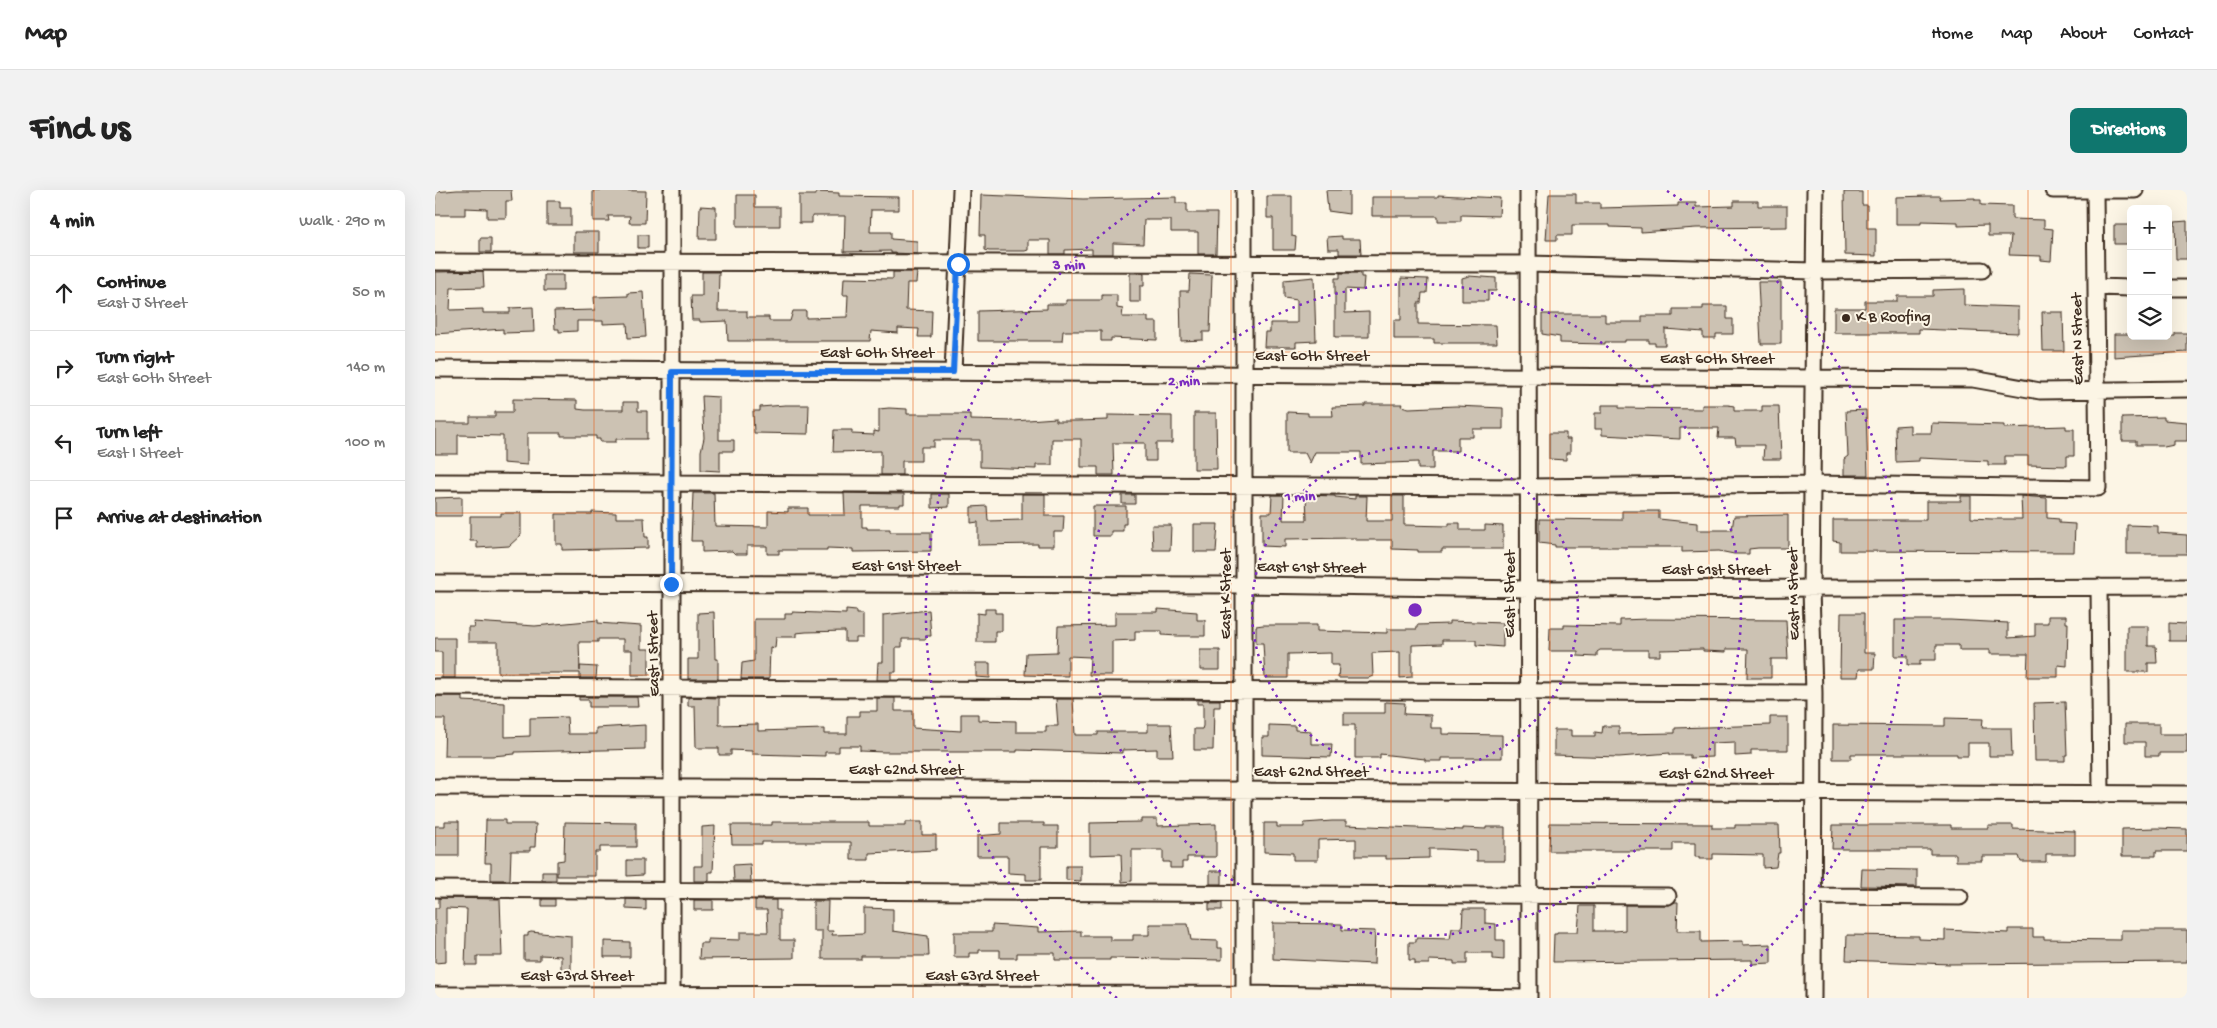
<!DOCTYPE html>
<html lang="en">
<head>
<meta charset="utf-8">
<style>
  :root { --surface:#fff; --page:#f2f2f2; --text:#222; --muted:#767676; --line:#e0e0e0; --accent:#0f766e }
  body { margin:0; font-family:"Gochi Hand",sans-serif; background:var(--page); color:var(--text) }
  .controls { position:absolute; right:15px; top:15px; display:grid; overflow:hidden; border-radius:8px; box-shadow:0 5px 20px #0002 }
  .controls button { width:45px; height:45px; display:grid; place-items:center; padding:0; border:0; border-bottom:1px solid var(--line); background:var(--surface); color:var(--text); font:25px sans-serif }
  .stop { position:absolute; width:15px; height:15px; margin:-11px; border:4px solid #1a73e8; border-radius:50%; background:#fff }
  .stop.end { background:#1a73e8; border-color:#fff; box-shadow:0 1px 5px #0008 }
  .list { margin:0; padding:0; list-style:none }
  h2 { display:flex; justify-content:space-between; align-items:center; height:65px; margin:0; padding:0 20px; font-size:21px }
  h2 small { font-size:16px; font-weight:400; color:var(--muted) }
  .list li { display:grid; grid-template-columns:32px 1fr auto; gap:15px; align-items:center; box-sizing:border-box; height:75px; padding:0 20px; border-top:1px solid var(--line) }
  .list b { display:block; font-size:19px; white-space:nowrap }
  .list p { margin:0; font-size:16px; white-space:nowrap; color:var(--muted) }
  .list em { font-size:16px; font-style:normal; color:var(--muted) }
  .icon { flex:none; width:28px; height:28px; fill:none; stroke:currentColor; stroke-width:2; stroke-linecap:round; stroke-linejoin:round }
  .map { position:relative; flex:none; width:1752px; height:808px; overflow:hidden; border-radius:8px }
  header { display:flex; align-items:center; gap:30px; box-sizing:border-box; height:70px; padding:0 25px; background:var(--surface); border-bottom:1px solid var(--line) }
  header strong { font-size:24px }
  nav { display:flex; gap:28px; margin-inline-start:auto; font-size:18px }
  .intro { display:flex; align-items:center; justify-content:space-between; box-sizing:border-box; height:120px; padding:0 30px }
  h1 { margin:0; font-size:35px }
  .button { padding:12px 22px; border-radius:8px; background:var(--accent); color:#fff; font-size:18px; font-weight:700 }
  main { display:flex; gap:30px; padding:0 30px }
  aside { flex:1; background:var(--surface); border-radius:8px; box-shadow:0 5px 20px #0002 }
  .map>svg:first-child { display:block }
  .building { fill:#ccc2b3; stroke:#3b2a1e }
  .lines { fill:none; stroke-linecap:round; stroke-linejoin:round }
  .minor-casing { stroke:#3b2a1e; stroke-width:19 }
  .minor { stroke:#fcf5e5; stroke-width:15 }
  .route { stroke:#1a73e8; stroke-width:6 }
  .grid { fill:none; stroke:#e8590c; stroke-width:1; stroke-opacity:0.55 }
  .ring { fill:none; stroke:#7b2cbf; stroke-width:2.5; stroke-dasharray:2.5 5 }
  .poi-dot { fill:#3b2a1e; stroke:#fcf5e5; stroke-width:2 }
  .labels { text-anchor:middle; dominant-baseline:central; stroke-width:4; stroke-linejoin:round; paint-order:stroke }
  .poi-label { font-size:16px; fill:#3b2a1e; stroke:#fcf5e5; text-anchor:start }
  .street-label { font-size:16px; fill:#3b2a1e; stroke:#fcf5e5 }
  .centre { fill:#7b2cbf; stroke:#fcf5e5; stroke-width:2.5 }
  .ring-label { font-size:15px; text-anchor:middle; font-weight:bold; fill:#7b2cbf; stroke:#fcf5e5; stroke-width:4; stroke-linejoin:round; paint-order:stroke }
</style>
</head>
<body>
<header>
<strong>Map</strong>
<nav><a>Home</a><a>Map</a><a>About</a><a>Contact</a></nav>
</header>
<div class="intro"><h1>Find us</h1><a class="button">Directions</a></div>
<main>
<aside>
<h2>4 min<small>Walk · 290 m</small></h2>
<ul class="list">
<li><svg class="icon" aria-label="ahead" viewBox="0 0 24 24"><path d="M12 20V5M6 11l6-6 6 6"/></svg><div><b>Continue</b><p>East J Street</p></div><em>50 m</em></li>
<li><svg class="icon" aria-label="right" viewBox="0 0 24 24"><path d="M7 20v-9h11M14 6l5 5-5 5"/></svg><div><b>Turn right</b><p>East 60th Street</p></div><em>140 m</em></li>
<li><svg class="icon" aria-label="left" viewBox="0 0 24 24"><path d="M17 20v-9H6M10 6l-5 5 5 5"/></svg><div><b>Turn left</b><p>East I Street</p></div><em>100 m</em></li>
<li><svg class="icon" aria-label="arrive" viewBox="0 0 24 24"><path d="M6 21V4h12l-3 4 3 4H6"/></svg><div><b>Arrive at destination</b></div></li>
</ul>
</aside>
<div class="map">
<svg width="1752" height="808" viewBox="0 0 1752 808">
  <rect width="100%" height="100%" fill="#fcf5e5"/>
  <filter id="ink" filterUnits="userSpaceOnUse"><feTurbulence type="fractalNoise" baseFrequency=".02" numOctaves="2"/><feDisplacementMap in="SourceGraphic" scale="10" xChannelSelector="R" yChannelSelector="G"/><feConvolveMatrix kernelMatrix="1 2 1 2 8 2 1 2 1" color-interpolation-filters="sRGB"/></filter>
  <g filter="url(#ink)">
    <path class="building" d="M22 0H76L77 11H71V28H52V19L30 18V25H0V2Z
      M158 0 211 1 210 33H194L195 26H173L174 31H158Z
      M891 0H914V24L893 21Z
      M381 2 404 3V6L464 7V20H436L435 42H456V49L482 51V64L456 63V61L409 62 410 26H377V33H364V5H381Z
      M1409 2H1427V15H1432V38H1441V66L1410 65Z
      M1114 4H1141V13H1165V18L1243 16V13H1261V17L1299 16V11H1323V16H1352V37L1261 38 1206 42V38L1175 37V35H1137V45H1122V50H1111Z
      M302 5H320V17H345V36H302Z
      M546 5 648 9 741 7V13H752V23H782L781 64H763V42H736V30H709L708 54 678 53V64H657V59L630 60V64H615V50H593V60L590 61H554L550 60V45H545Z
      M1003 5 1065 8 1064 26 1026 25V31H1003V26H937V7H1003Z
      M832 6H857V46L861 47 860 60H838V28H832Z
      M1492 6H1506L1505 9 1540 8V10H1546V15L1577 16V29L1609 30V38L1618 39 1616 71 1606 70V66L1574 65 1576 46H1553V35L1523 36V32L1486 31V34H1461V7Z
      M112 11H125V18H136V35H112Z
      M265 16 281 17V49H264Z
      M1752 31V69H1741L1740 32Z
      M1679 35H1696V54H1679Z
      M139 42H164V62H139Z
      M203 45H213V58H203Z
      M907 46V49H925L926 64H904V59H893L892 47Z
      M45 48H56V62H45Z
      M48 81 49 97 16 98 15 120 48 119V123H75V118L98 117 99 142 68 143V139L0 144V82Z
      M267 82H284L283 121H312V127H334V131H355L358 121H371V128L412 127 413 105H408L409 88 458 89V82H482L481 93H472L471 120 497 121 496 147H483L484 139 463 138V143L436 141 435 151H293L292 131 265 132V130H257L256 106H267Z
      M695 83H709V96H705V112H695Z
      M905 83H926V87H929L928 100 910 99V123L934 122V147H900V88H905Z
      M755 84 777 85 775 142H768V150L746 151 745 101H754Z
      M109 85H128V101H109Z
      M1034 86 1061 88V101H1053V111H1027V88Z
      M879 87 881 151 861 152V157H829L830 142H835V133H862V110L849 108V90Z
      M966 88 993 89 992 103H987L986 113H983V134L1061 135 1062 153H999V149H959V130H966Z
      M1323 92H1346V154H1326Z
      M1529 99V115L1583 117V143L1484 139V143H1399V118H1430V111H1462V106H1498V100Z
      M208 102 211 147 193 148 192 133 168 134V131H142V141L124 142V139H120L119 121 160 120 159 107 193 106V103Z
      M667 105H682V118L688 119 687 127H713V132H722V150L676 148V151H666V141H628L627 151H543V121L612 119V114H631V110H667Z
      M1268 116H1292V129H1298V144H1281V148H1268V142L1230 139V155H1220V153H1214V150H1190V152H1170V154L1125 153V147L1107 144V124H1170V132H1207V126H1238V119H1268Z
      M1607 122H1628L1629 161H1608Z
      M1740 143H1752V162L1679 167V144H1696V146H1740Z
      M267 206 284 207V250H299V261H285V281L266 280V261L269 248Z
      M78 209 142 210V219L150 220H188V212H203V221H212V249H181V252H165V249H161V246H126V243H92V275L68 273V246L23 245V264H0V233H35V227H60V222H78Z
      M930 214H967L966 216 974 218 1021 216 1068 218V239H1038V247H1023V261H998V279H983V272L926 274V262H880L875 273 870 263H852V222L873 223V226H898L897 217 930 216Z
      M350 215H374L373 244 319 243 318 221H325V217Z
      M1167 215H1184V218L1267 219V215H1293L1299 216V221H1327V216H1344L1346 269H1328L1329 255H1301L1300 248H1283L1284 238H1245V249L1167 245V239H1160V223H1167Z
      M454 218 472 219V224H535V230L579 231 621 228V231H642L673 230V225L737 226V253H721V271H710V253H678L679 285H663V277H646V249H617V275H601V279L545 277V250H499V257H486V271H467V285H446V261L398 262 399 240H417V244L439 245V241L444 242V219Z
      M1431 220 1433 285H1409V269L1413 266 1411 221Z
      M759 223H781L782 279H759Z
      M1729 227V230L1752 232V251H1739V255L1729 257 1727 255H1701V251H1687V228Z
      M1497 233 1569 235V238L1631 236V239H1639V266H1632V276L1593 275V266H1570V275H1553V271L1484 268V271L1461 272 1460 236 1475 235V243H1496Z
      M1114 243H1131V249H1135V263H1131V270L1114 269Z
      M258 303H279L280 336 333 337V321L353 322V318H373V325H410L409 303 469 304V314H465V316H427V337H432V339H455V342H496V361L418 362V359L392 358V360H344V364H332V356H312V364H300L297 361 267 362V351H256Z
      M497 304H514V317L497 318Z
      M587 304H610V326H629L628 342H619V356H603V354L543 355V332L536 333V317L552 316 553 331 587 330Z
      M687 305H700V314H687Z
      M837 305H849L848 330H872L871 305 900 306V307L920 309V306H932L931 331H957V306H969V335L1014 336V333H1025V340H1050V335L1068 336V359H1007V362H983V360L957 359V350H921V348L850 349V357L827 356V323H836Z
      M1526 306H1536V328L1557 329H1587L1586 306 1612 308V328L1624 329V333L1640 334 1639 362 1405 361V352L1398 351V330H1491V311H1526Z
      M27 307V326H0V308Z
      M658 316H691V334H688V341H676V346H658Z
      M1187 321H1224V329L1262 333V340H1297L1299 326 1353 325V358H1323L1314 359V364H1299L1284 361 1247 362V357H1120V355L1104 353V329L1187 330Z
      M157 322 181 323V328H209L210 347H213V358L127 360V354H121V324H157Z
      M66 323H86V345L74 356 42 358V351H35V326H66Z
      M759 334H783L781 362H759Z
      M717 335H736L735 360H718Z
      M1692 335 1723 336V343L1752 345V364H1692Z
      M550 419H560V423H567V441H560V452H542V423L550 424Z
      M723 419 762 422V430H770V446H742L727 445V441H700V450L677 451V485H654L655 467 633 466V486L590 485 591 463 622 462 623 436 680 435V422H723Z
      M411 420 421 421V424H428V448H421V452H410V441L371 442 361 443V447H341L340 458 335 457 334 489H306L307 473 319 471V429H350V424H357V422L411 424Z
      M494 420 496 446H491V449H467V457H461V482H456V490H442L443 472H448V425Z
      M279 422 280 469H283V489H253V469H263V423Z
      M1406 423H1429V463H1440L1439 479H1424L1423 487H1405Z
      M1613 426H1631V433H1633L1632 476 1623 475V487H1592L1593 464H1555V460H1524V455H1501V470H1485V475H1473V466H1460V430H1515L1573 433V448L1600 446V433H1613Z
      M1213 429 1351 430 1353 469H1336V488H1312L1313 459H1291V462L1268 461V459L1225 460V466H1213V460H1165L1162 462V467L1143 466V461H1114L1115 438H1129V435L1185 436V430Z
      M163 430V433L206 436V459H214V485H197V460H188V449H163V452H144L145 481V476L162 477 161 488H145V483H63V452H33V437H39L38 432 100 436Z
      M1014 431 1068 433V457L1041 455V450H1007V454L977 455V487L965 488V462L937 463 938 486 933 488H903L904 475H896V463L853 464V488H830L828 453H821V436L828 435H882V441L952 443V439H982V435L1014 434Z
      M1734 433 1752 434V451H1734Z
      M1692 436H1713V456H1721L1722 473H1713V482H1692Z
      M0 448H20V488H7V462H0Z
      M765 460H785V480H765Z
      M541 473H555V488L541 487Z
      M0 506H27V511L70 513V547L95 546V528L132 527 133 544H161V538L210 535V559L80 562V564L57 566H9L10 529H0Z
      M144 507H202L203 517H154V510H144Z
      M253 507 284 508V535L323 534V541L389 539V544H412V526H425V521H442V508H460V521H478V538L526 541V524H543V530L581 531V542H611V536H623L621 509H638L640 545H663V542H713V534H736L738 566H722V559L687 560V563L582 560V562H449L425 561V556H404V562H390V566L317 564V561L296 560V565H284V558H261L260 516H253Z
      M762 510H785V517H779L778 560H759V539H767L768 536V514H762Z
      M950 512 970 513 969 524 996 525V538H1007V544L1067 545V568H1007V571H990V569L945 564V568H920V535H909V523H950Z
      M1630 512 1632 565H1630V571H1600L1599 513Z
      M1335 527H1353V560H1316V565L1300 566V552L1277 553V567L1255 568V565H1235V563L1184 567 1119 565V540H1136V546H1160V542L1167 543 1168 536H1184V544L1240 543V538L1335 535Z
      M1510 528 1548 529 1547 538H1576L1577 566H1554V553H1533V566H1522V564H1416V569H1398V535L1510 536Z
      M1690 534H1724V544H1752V563H1724V566H1710V552H1690Z
      M834 535 860 536V540L876 541V554H897L896 567 827 565V547H834Z
      M706 629H722V636L781 634V667H752V672H747V678H735V672H728V660H697V691L687 692 686 664 655 665V633L706 632Z
      M51 630H70V634H101L100 657H95V661H76L75 690H56V673H50Z
      M10 631H24V666H0V636H10Z
      M897 631H911V635L1028 640V638L1051 639V637H1070V671H1042V661L1006 659H994V668L951 669V666H921V649L883 650V670H858V663L829 662V633H842V637H869V633Z
      M130 632 201 633V657H165V662H160V686H122V671L129 670Z
      M337 632H434V636H470V632H487V645H501V660L434 663V670H416V652H327V654H297L296 635H337Z
      M566 633H609V636H623V657H606V690H591V684L573 683V666H542V646L566 644Z
      M1115 633 1277 634V638H1300V635H1344L1345 663H1343L1341 677 1328 678V665L1278 664V669H1264V667H1260V653H1238V661H1114Z
      M1398 635H1516V638H1553V635H1578V639L1640 641V664H1611V672H1586L1584 666H1547V671H1521V664H1495V659H1397Z
      M280 636 278 682H274V691H259V676H267V637Z
      M1721 638 1752 639V661H1721V666H1687V639Z
      M192 670H208V685L192 686Z
      M315 674 316 691H299L298 675Z
      M631 676H646V691L631 690Z
      M1427 679 1482 680V697L1426 696Z
      M775 681H787V694H775Z
      M107 682H121V690H107Z
      M4 708 65 709 67 766H42V775H30L32 719 11 718V772L0 773V718H4Z
      M107 709H120V716H107Z
      M191 709 211 710V720L191 719Z
      M259 710H278V720H259Z
      M320 710H341V720H345V750H359V768L264 769 265 753H273V749L305 750V742H333L332 720H320Z
      M378 711H393L392 741H398L397 745 429 744V718L458 719V741L493 746 494 766H426V769H387V741H378Z
      M1240 712H1243L1242 741H1266V752L1308 751V755L1336 754V773L1317 774V770L1118 772 1119 744H1122V742H1143L1145 716H1159V741H1180L1190 740V715H1233Z
      M774 713H787V720H774Z
      M1028 719H1050V733L1061 734V750H1069V770L1058 769V763H1032V774H1019V771L994 770V774H980V770H974V752H981V748L1015 749 1017 738H1027Z
      M838 733 907 734V740L940 741 939 774 838 769Z
      M714 734H753L756 750 783 751V758H787V770L675 768V770H620V763H582V768H565V760H544V763H534V767H519V742H557V735L603 738V742L646 741V746H675V750H698V745H714Z
      M1573 739H1598V747H1609V749L1686 750V740H1752V772L1515 774 1411 770 1412 745 1484 746V749L1510 750V740L1573 743Z
      M96 742 136 746V787H126V766L105 765V770H89V746H93V743Z
      M169 751 195 752V767H169Z"/>
    <g class="lines">
      <g class="minor-casing">
        <path id="minor" d="M237 0V808
          M1093 0 1094 808
          M1618 0H1700
          M0 72 1093 74 1380 81 1547 80
          M1661 97 1696 98
          M1733 98H1752
          M0 179 1538 189 1605 201 1752 199
          M518 182 526 0
          M0 292 1093 297 1377 294 1663 298 1660 0
          M0 393 809 395 1093 399 1752 397
          M1664 397 1666 605
          M0 497 1379 503
          M0 597 1752 604
          M0 699 1233 706
          M1378 706 1525 707
          M0 805 809 804 1094 808
          M809 808V0
          M1378 808 1379 503 1376 399 1380 0"/>
      </g>
      <use href="#minor" class="minor"/>
    </g>
  </g>
  <g class="lines" filter="url(#ink)">
    <path class="route" d="M236 394 237 182H518L523 74"/>
  </g>
  <path class="grid" d="M159 0V808M319 0V808M478 0V808M637 0V808M796 0V808M956 0V808M1115 0V808M1274 0V808M1433 0V808M1593 0V808M0 162H1752M0 323H1752M0 485H1752M0 646H1752"/>
  <g class="ring">
    <circle cx="980" cy="420" r="163"/>
    <circle cx="980" cy="420" r="326"/>
    <path d="M682 808A489 489 0 0 1 728 1M1232 1A489 489 0 0 1 1278 808"/>
  </g>
  <circle class="poi-dot" cx="1411" cy="128" r="5"/>
  <g class="labels">
    <g class="poi-label">
      <text x="1421" y="128">K B Roofing</text>
    </g>
    <g class="street-label">
      <text transform="translate(1644 149) rotate(-91)">East N Street</text>
      <text x="442" y="164">East 60th Street</text>
      <text x="877" y="167">East 60th Street</text>
      <text x="1282" y="170">East 60th Street</text>
      <text x="471" y="377">East 61st Street</text>
      <text transform="translate(876 379) rotate(1)">East 61st Street</text>
      <text x="1281" y="381">East 61st Street</text>
      <text transform="translate(792 404) rotate(-90)">East K Street</text>
      <text transform="translate(1076 404) rotate(-90)">East L Street</text>
      <text transform="translate(1360 404) rotate(-91)">East M Street</text>
      <text transform="translate(220 464) rotate(-91)">East I Street</text>
      <text x="471" y="581">East 62nd Street</text>
      <text x="876" y="583">East 62nd Street</text>
      <text x="1281" y="585">East 62nd Street</text>
      <text x="142" y="787">East 63rd Street</text>
      <text x="547" y="787">East 63rd Street</text>
    </g>
  </g>
  <circle cx="980" cy="420" r="8" class="centre"/>
  <g class="ring-label">
    <text x="634" y="79">3 min</text>
    <text x="749" y="195">2 min</text>
    <text x="865" y="310">1 min</text>
  </g>
</svg>
<div class="controls">
<button>+</button>
<button>−</button>
<button><svg class="icon" aria-label="layers" viewBox="0 0 24 24"><path d="M12 4l9 5-9 5-9-5zM3 14l9 5 9-5"/></svg></button>
</div>
<div class="stop" style="left:523px;top:74px"></div>
<div class="stop end" style="left:236px;top:394px"></div>
</div>
</main>
</body>
</html>
